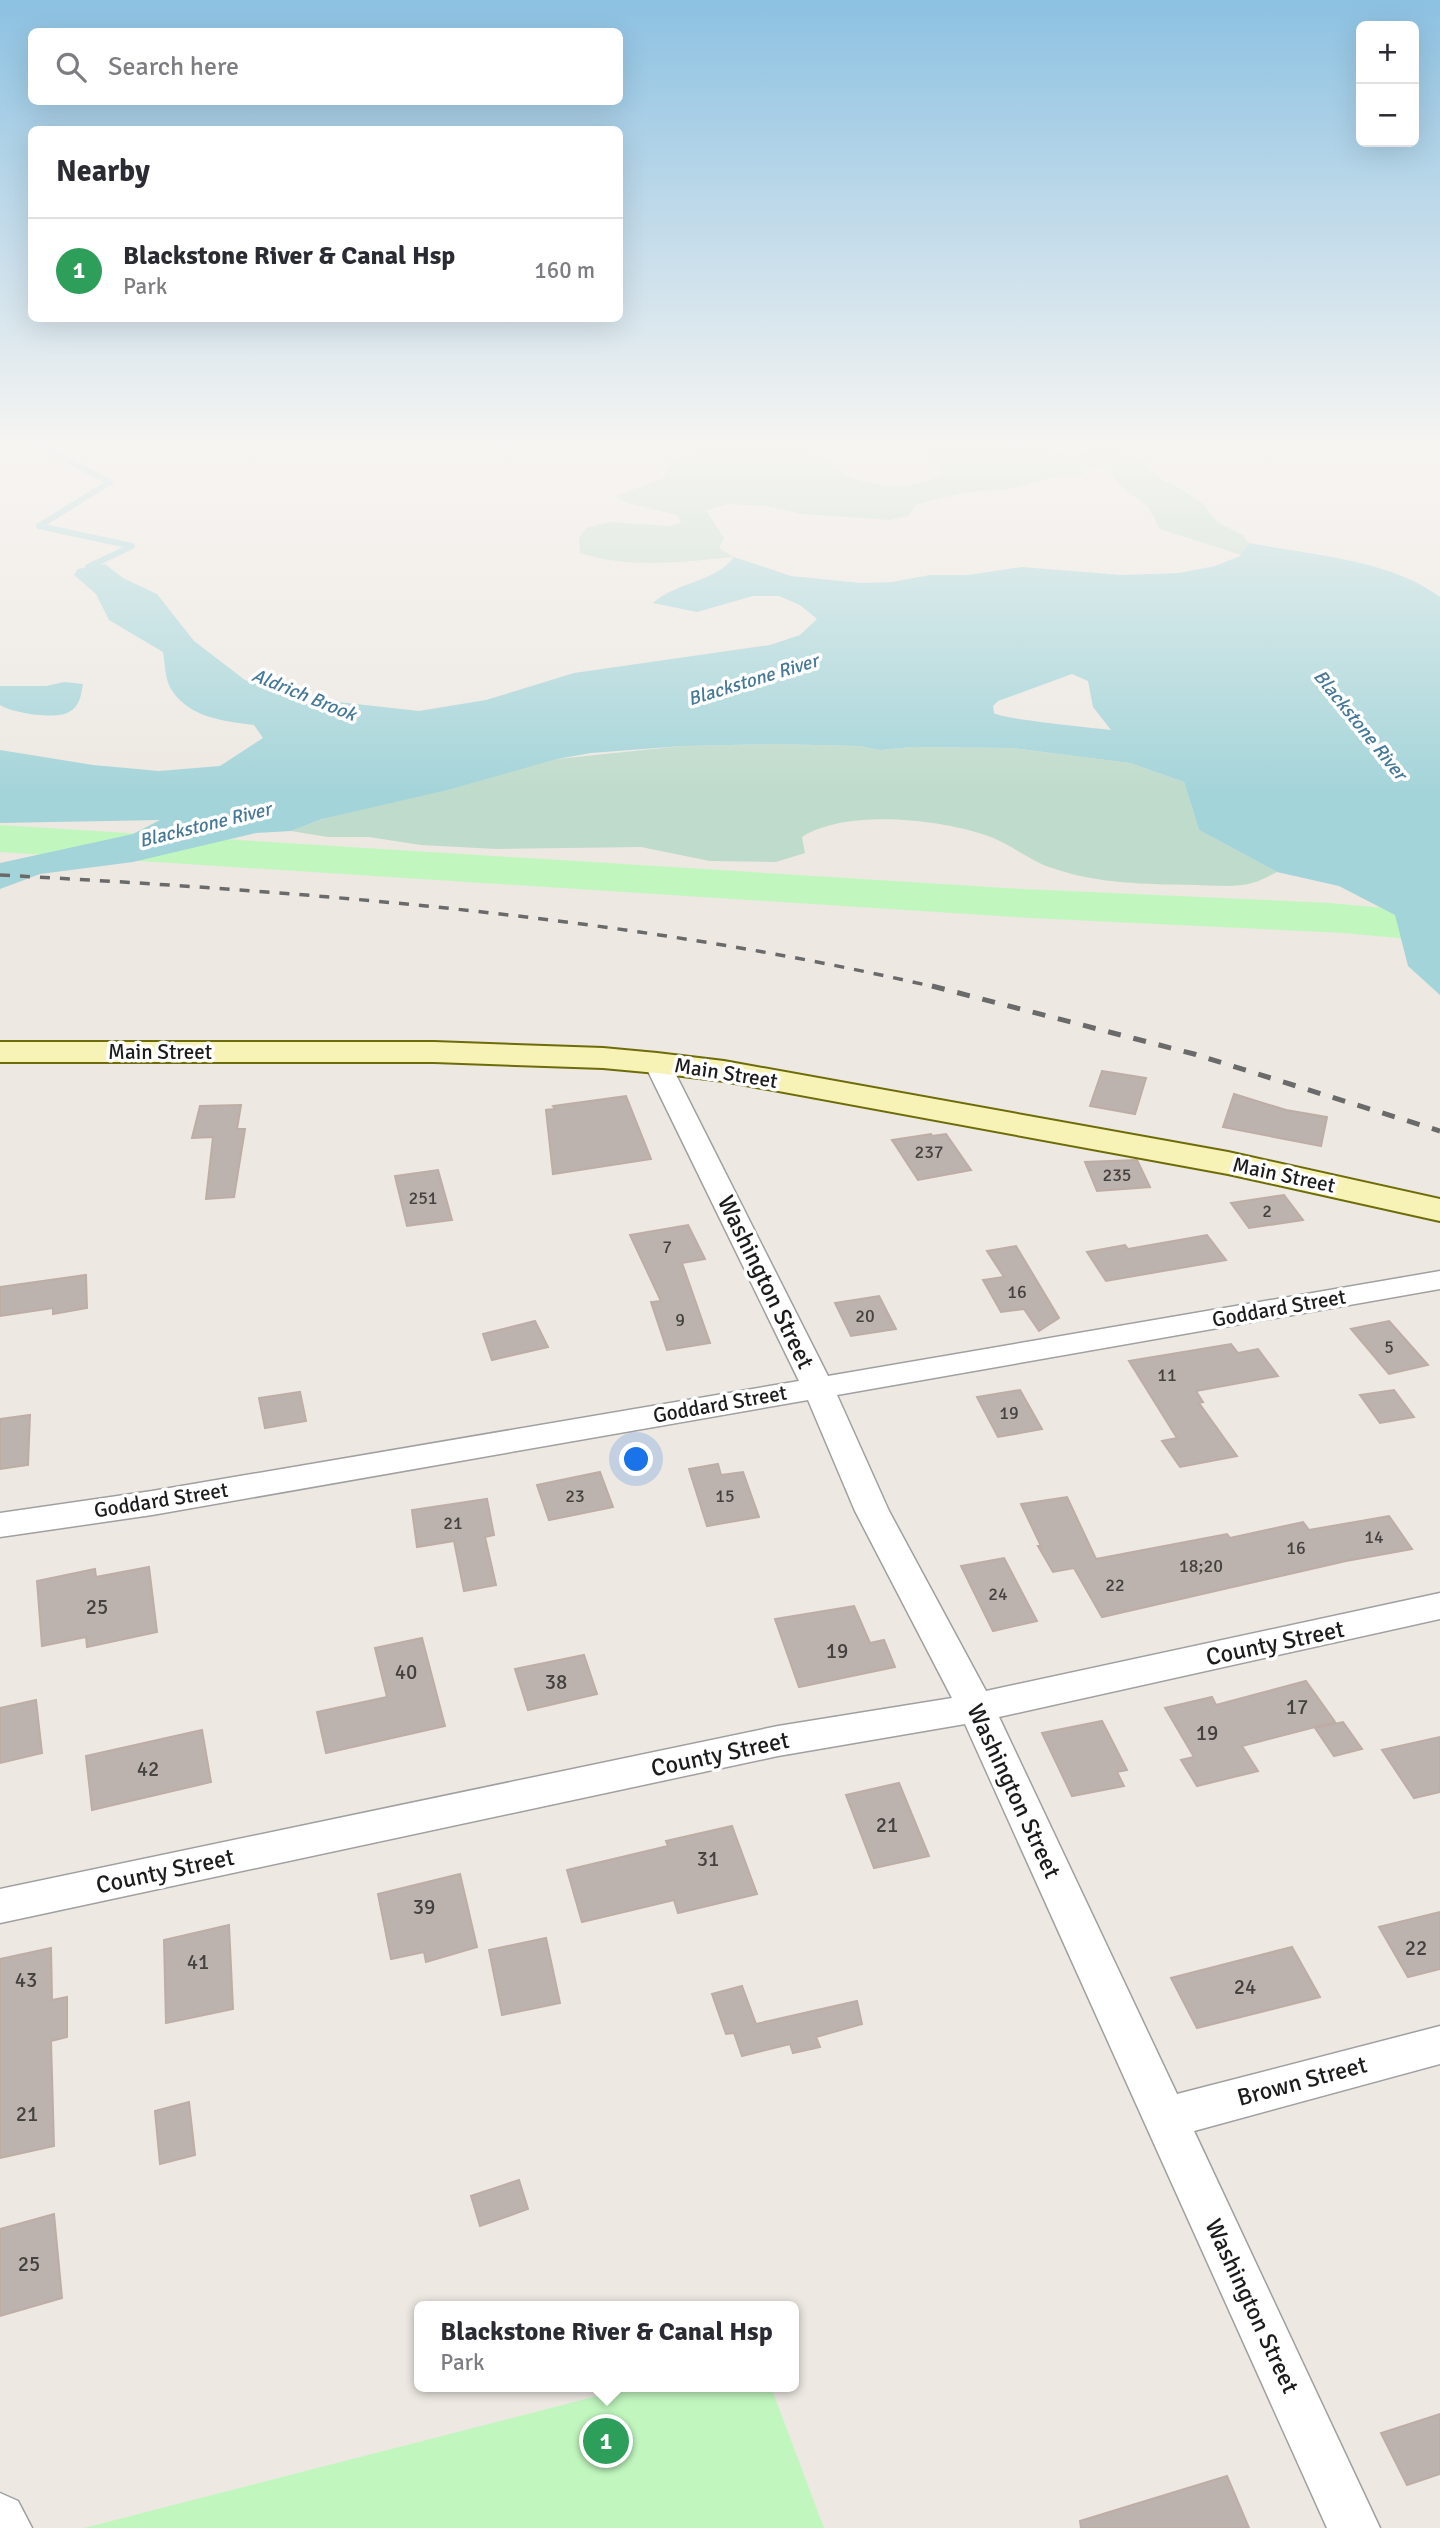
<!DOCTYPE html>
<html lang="en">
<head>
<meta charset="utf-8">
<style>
  :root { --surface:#fff; --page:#f2f2f3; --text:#2b2b33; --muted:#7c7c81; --line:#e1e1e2; --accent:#0b8043 }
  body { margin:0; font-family:Signika,sans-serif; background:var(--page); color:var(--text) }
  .controls { position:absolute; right:21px; top:21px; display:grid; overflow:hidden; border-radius:10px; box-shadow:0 7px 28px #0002 }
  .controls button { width:63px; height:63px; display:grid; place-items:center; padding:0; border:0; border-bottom:2px solid var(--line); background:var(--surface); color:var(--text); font:35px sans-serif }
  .you { position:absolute; left:637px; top:1460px; width:24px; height:24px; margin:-18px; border:5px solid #fff; border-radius:50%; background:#1a73e8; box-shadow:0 0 0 10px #1a73e833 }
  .badge { display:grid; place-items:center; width:46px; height:46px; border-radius:50%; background:var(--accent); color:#fff; font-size:23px; font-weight:700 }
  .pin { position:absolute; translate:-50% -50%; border:4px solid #fff; box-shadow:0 2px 7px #0006 }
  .popup { position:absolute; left:414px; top:2301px; width:385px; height:91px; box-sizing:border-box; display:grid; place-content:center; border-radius:10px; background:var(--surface); filter:drop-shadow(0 2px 5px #0005); font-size:23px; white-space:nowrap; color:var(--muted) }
  .popup b { font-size:26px; color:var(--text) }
  .popup::after { content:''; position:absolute; left:50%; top:100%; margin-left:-14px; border:14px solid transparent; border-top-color:var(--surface) }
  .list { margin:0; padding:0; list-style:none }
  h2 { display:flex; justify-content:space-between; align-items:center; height:91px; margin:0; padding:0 28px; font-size:30px }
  h2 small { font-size:23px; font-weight:400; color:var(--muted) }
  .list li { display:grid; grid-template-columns:46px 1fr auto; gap:21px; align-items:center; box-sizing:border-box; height:105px; padding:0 28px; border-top:2px solid var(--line) }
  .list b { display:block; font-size:26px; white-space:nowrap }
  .list p { margin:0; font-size:23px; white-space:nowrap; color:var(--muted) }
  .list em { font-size:23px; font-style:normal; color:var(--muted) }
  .icon { flex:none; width:38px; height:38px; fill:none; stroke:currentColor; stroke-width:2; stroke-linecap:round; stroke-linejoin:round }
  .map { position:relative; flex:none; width:1440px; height:2528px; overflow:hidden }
  .search { position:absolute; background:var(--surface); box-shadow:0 7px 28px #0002; left:28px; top:28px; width:595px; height:77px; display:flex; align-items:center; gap:18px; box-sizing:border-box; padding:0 24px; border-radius:10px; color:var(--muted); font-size:26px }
  .panel { position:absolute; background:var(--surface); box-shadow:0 7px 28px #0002; left:28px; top:126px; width:595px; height:196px; border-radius:10px }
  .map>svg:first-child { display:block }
  .wetland { fill:#bfdbcb }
  .park { fill:#c1f7bf }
  .water { fill:#a3d4d9; fill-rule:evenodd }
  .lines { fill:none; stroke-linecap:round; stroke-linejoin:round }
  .stream { stroke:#a3d4d9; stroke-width:6 }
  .building { fill:#bdb3ae; stroke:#beada5; stroke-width:2 }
  .minor-casing { stroke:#a0a0a0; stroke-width:3 }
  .secondary-casing { stroke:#6d6c08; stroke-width:4 }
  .minor { fill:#fff; fill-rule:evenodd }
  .secondary { fill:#f7f2b6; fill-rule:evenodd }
  .rail-far1 { stroke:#6a6a6a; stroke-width:3.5; stroke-dasharray:10 10; stroke-linecap:butt }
  .rail { stroke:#6a6a6a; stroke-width:5; stroke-dasharray:13 13; stroke-linecap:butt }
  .labels { text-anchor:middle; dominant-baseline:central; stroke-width:7; stroke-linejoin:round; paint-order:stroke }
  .number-label { font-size:18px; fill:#444240 }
  .far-water-label { font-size:19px; font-style:italic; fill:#467898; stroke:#fff }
  .street-label { font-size:21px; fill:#1c1c1c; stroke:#fff }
  .near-number-label { font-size:21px; fill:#444240 }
  .near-street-label { font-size:24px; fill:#1c1c1c; stroke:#fff }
</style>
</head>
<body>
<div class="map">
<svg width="1440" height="2528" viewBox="0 0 1440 2528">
  <rect width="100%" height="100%" fill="#ede8e2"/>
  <path class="wetland" d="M693 442H795C803 450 810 450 819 455 829 460 837 470 846 475 872 488 920 491 943 473L920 442H1033L1053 452 1066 454 1085 453 1099 443 1121 447 1137 455 1162 480 1180 488 1203 504 1217 522 1243 535 1249 543 1241 555 1160 529 1148 507 1120 485 1108 469 1098 466 1078 476 1056 477 1005 490 966 492 917 504 908 516 890 520 802 514 766 506 728 504 706 510 724 538 719 548 734 557C683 562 629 569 580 553L579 538 586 528 609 522 670 526 681 522 677 515 627 503 616 496 664 478 669 464 693 448Z
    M771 744 859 746 880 750 912 747 1012 748 1130 763 1184 782 1199 830 1277 872C1269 876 1261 881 1252 883 1235 888 1212 885 1194 885 1146 884 1098 884 1052 868 1028 860 1008 842 985 835 937 819 846 809 802 837L805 853 776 862 710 861 641 847 497 849 421 845 369 837H328L291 831 322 819 557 759 682 746Z"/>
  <path class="park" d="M0 825 1023 889 1330 903 1440 913V942L1344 933 1030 918 0 852Z
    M632 2387H771L824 2528H84Z"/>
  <path class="water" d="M1249 543C1310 555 1389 559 1440 597V995L1408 966 1395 915 1339 886 1277 872 1199 830 1184 782 1130 763 1012 748 912 747 880 750 859 746 771 744 682 746 591 753 557 759 447 790 322 819 291 831 256 833 133 862 40 874 0 889V863L133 834 160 820 0 823V750L93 765 159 771 220 766 263 738 254 725C224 721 189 718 171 689 165 680 165 663 163 652L109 620 96 594 74 575 78 569 105 564 123 578 157 594 194 641 245 680 302 698 419 711 486 700 574 673 770 645 800 635 817 619 800 605 779 596H753L697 612 653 603C676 582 716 582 734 557L791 576 861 583 892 582 930 575H968L1022 567 1122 575 1179 573 1215 566 1240 556ZM1072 674 1088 681 1093 707 1111 730C1094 728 1000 719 994 713L993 706 998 701Z
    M64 682 83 684C81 695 80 706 69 712 57 720 12 713 0 705V686H46Z"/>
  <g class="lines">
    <path class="stream" d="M31 442 110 482 39 526 132 546 88 567 97 575"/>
  </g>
  <path class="building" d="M1102 1071 1146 1078 1135 1114 1090 1106Z
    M1234 1094 1286 1110 1327 1117 1321 1146 1223 1127Z
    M626 1096 651 1159 553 1174 546 1110 555 1109 553 1106Z
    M241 1105 237 1129H245L234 1197 206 1199 213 1137 192 1138 200 1106Z
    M931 1134 932 1136 946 1134 971 1170 918 1180 892 1140Z
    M1137 1160 1150 1187 1097 1191 1085 1162Z
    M438 1170 452 1220 407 1226 395 1176Z
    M1284 1195 1303 1220 1249 1228 1231 1203Z
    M688 1225 705 1259 682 1263 710 1343 667 1350 651 1302 661 1301 630 1235Z
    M1207 1235 1226 1260 1106 1281 1087 1252 1125 1245 1128 1249Z
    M1016 1246 1059 1318 1039 1331 1024 1309 1001 1312 983 1280 1004 1277 987 1251Z
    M86 1275 87 1308 53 1314V1308L0 1316V1287Z
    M879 1296 896 1329 851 1336 835 1303Z
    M535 1321 548 1347 492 1360 483 1334Z
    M1389 1321 1428 1365 1389 1374 1351 1329Z
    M1231 1344 1238 1353 1258 1349 1278 1376 1196 1391 1203 1402 1199 1403 1237 1456 1180 1467 1162 1441 1177 1438 1129 1361Z
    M1020 1390 1042 1429 998 1437 977 1397Z
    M1394 1390 1414 1417 1380 1423 1360 1395Z
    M300 1392 306 1421 265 1428 259 1398Z
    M30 1415 28 1465 0 1469V1419Z
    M718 1464 721 1475 743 1472 759 1517 707 1526 689 1469Z
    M600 1472 613 1507 549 1520 537 1485Z
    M1067 1497 1096 1559 1227 1534 1230 1538 1303 1522 1309 1530 1389 1516 1412 1549 1346 1561 1102 1617 1074 1568 1053 1572 1038 1546H1041L1021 1504Z
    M487 1499 494 1535 485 1537 496 1585 464 1591 454 1541 417 1547 412 1510Z
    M1004 1558 1037 1621 993 1631 961 1566Z
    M149 1567 157 1632 87 1647 86 1637 42 1646 37 1581 95 1569 96 1577Z
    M854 1606 870 1643 884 1640 895 1667 799 1687 775 1619Z
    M422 1638 445 1726 326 1753 317 1712 387 1697 375 1648Z
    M584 1655 597 1694 528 1710 515 1669Z
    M1306 1681 1335 1722 1242 1746 1258 1771 1197 1786 1181 1760 1194 1757 1165 1708 1212 1697 1216 1705Z
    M36 1700 42 1753 0 1763V1708Z
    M1102 1721 1127 1770 1117 1772 1124 1786 1072 1796 1042 1733Z
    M1343 1722 1362 1749 1334 1756 1315 1728Z
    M202 1730 211 1782 92 1810 86 1756Z
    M1440 1737V1792L1414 1798 1382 1750Z
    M899 1783 929 1856 874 1868 846 1795Z
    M732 1826 757 1894 678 1913 674 1900 582 1922 567 1870 668 1846 666 1841Z
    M460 1874 477 1947 426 1962 424 1952 391 1959 378 1894Z
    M1440 1912V1969L1408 1977 1379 1927Z
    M229 1925 233 2009 166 2023 164 1940Z
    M546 1938 560 2003 502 2015 489 1950Z
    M1292 1947 1320 1997 1197 2028 1171 1978Z
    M51 1948 52 2000 67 1997V2037L51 2041 54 2146 0 2158V1959Z
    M742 1986 756 2024 857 2001 862 2024 816 2037 820 2047 793 2053 790 2044 742 2056 734 2033 726 2034 712 1994Z
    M189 2102 195 2155 160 2164 155 2111Z
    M519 2180 528 2209 480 2226 471 2196Z
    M54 2214 62 2298 0 2316V2229Z
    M1440 2414V2474L1407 2485 1381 2433Z
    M1227 2476 1249 2528H1081L1080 2521Z"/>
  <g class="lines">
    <g class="minor-casing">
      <path id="minor" d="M657 1055 666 1057 670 1063 828 1376 1440 1271V1289L837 1395 889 1511 986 1691 1440 1593V1619L999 1717 1177 2094 1440 2026V2064L1194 2131 1380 2528H1327L965 1724 778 1756 0 1923V1889L778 1726 952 1698 855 1511 808 1400 152 1515 0 1537V1513L152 1491 799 1381 644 1063 648 1057Z
        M0 2493 18 2501 32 2528H0Z"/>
    </g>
    <g class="secondary-casing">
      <path id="secondary" d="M0 1042H434L603 1048 657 1053 724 1061 1228 1152 1440 1199V1221L1228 1174 724 1081 657 1073 603 1068 434 1062H0Z"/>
    </g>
    <use href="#minor" class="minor"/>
    <use href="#secondary" class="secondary"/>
    <path class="rail-far1" d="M0 875C316 892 631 916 939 988"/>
    <path class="rail" d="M932 986 1194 1054 1440 1131"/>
  </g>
  <linearGradient id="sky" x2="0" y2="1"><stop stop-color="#8cc1e2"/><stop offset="0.56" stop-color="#f7f5f2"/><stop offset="1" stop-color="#f7f5f2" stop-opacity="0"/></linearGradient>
  <rect width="1440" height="796" fill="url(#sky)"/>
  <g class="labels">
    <g class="number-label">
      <text x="929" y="1152">237</text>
      <text x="1117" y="1175">235</text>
      <text x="423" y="1198">251</text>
      <text x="1267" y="1211">2</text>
      <text x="667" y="1247">7</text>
      <text x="1017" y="1292">16</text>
      <text x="865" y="1316">20</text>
      <text x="680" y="1320">9</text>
      <text x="1389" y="1347">5</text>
      <text x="1167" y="1375">11</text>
      <text x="1009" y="1413">19</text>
      <text x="575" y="1496">23</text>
      <text x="725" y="1496">15</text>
      <text x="453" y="1523">21</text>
      <text x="1374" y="1537">14</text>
      <text x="1296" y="1548">16</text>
      <text x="1201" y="1566">18;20</text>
      <text x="1115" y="1585">22</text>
      <text x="998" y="1594">24</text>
    </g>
    <g class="far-water-label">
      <text transform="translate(753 680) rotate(-17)">Blackstone River</text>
      <text transform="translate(304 695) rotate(22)">Aldrich Brook</text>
      <text transform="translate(1360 725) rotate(51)">Blackstone River</text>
      <text transform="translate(205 825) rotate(-14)">Blackstone River</text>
    </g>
    <g class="street-label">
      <text x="160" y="1052">Main Street</text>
      <text transform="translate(726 1073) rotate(9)">Main Street</text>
      <text transform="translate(1284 1175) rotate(12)">Main Street</text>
      <text transform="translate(1279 1308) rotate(-10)">Goddard Street</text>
      <text transform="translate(720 1404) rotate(-10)">Goddard Street</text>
      <text transform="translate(161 1500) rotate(-9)">Goddard Street</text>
    </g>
    <g class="near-number-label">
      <text x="97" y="1607">25</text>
      <text x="837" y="1651">19</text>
      <text x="406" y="1672">40</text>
      <text x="556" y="1682">38</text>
      <text x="1297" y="1707">17</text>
      <text x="1207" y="1733">19</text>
      <text x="148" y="1769">42</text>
      <text x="887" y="1825">21</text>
      <text x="708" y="1859">31</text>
      <text x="424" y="1907">39</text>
      <text x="1416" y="1948">22</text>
      <text x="198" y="1962">41</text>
      <text x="26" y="1980">43</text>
      <text x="1245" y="1987">24</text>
      <text x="27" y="2114">21</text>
      <text x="29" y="2264">25</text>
    </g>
    <g class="near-street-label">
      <text transform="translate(766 1282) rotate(64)">Washington Street</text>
      <text transform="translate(1275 1643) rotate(-12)">County Street</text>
      <text transform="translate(720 1754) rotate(-12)">County Street</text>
      <text transform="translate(1014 1791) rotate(65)">Washington Street</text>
      <text transform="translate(165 1871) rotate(-12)">County Street</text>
      <text transform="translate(1302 2081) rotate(-15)">Brown Street</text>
      <text transform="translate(1252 2306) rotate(65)">Washington Street</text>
    </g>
  </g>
</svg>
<div class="controls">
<button>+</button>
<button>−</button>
</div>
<div class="you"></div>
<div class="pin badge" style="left:606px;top:2441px;background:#2e9e5b">1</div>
<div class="popup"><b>Blackstone River &amp; Canal Hsp</b>Park</div>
<div class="search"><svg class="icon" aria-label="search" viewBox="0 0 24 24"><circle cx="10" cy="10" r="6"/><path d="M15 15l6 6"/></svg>Search here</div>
<section class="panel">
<h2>Nearby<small></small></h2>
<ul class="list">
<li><span class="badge" style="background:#2e9e5b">1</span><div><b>Blackstone River &amp; Canal Hsp</b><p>Park</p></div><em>160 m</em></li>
</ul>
</section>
</div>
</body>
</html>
